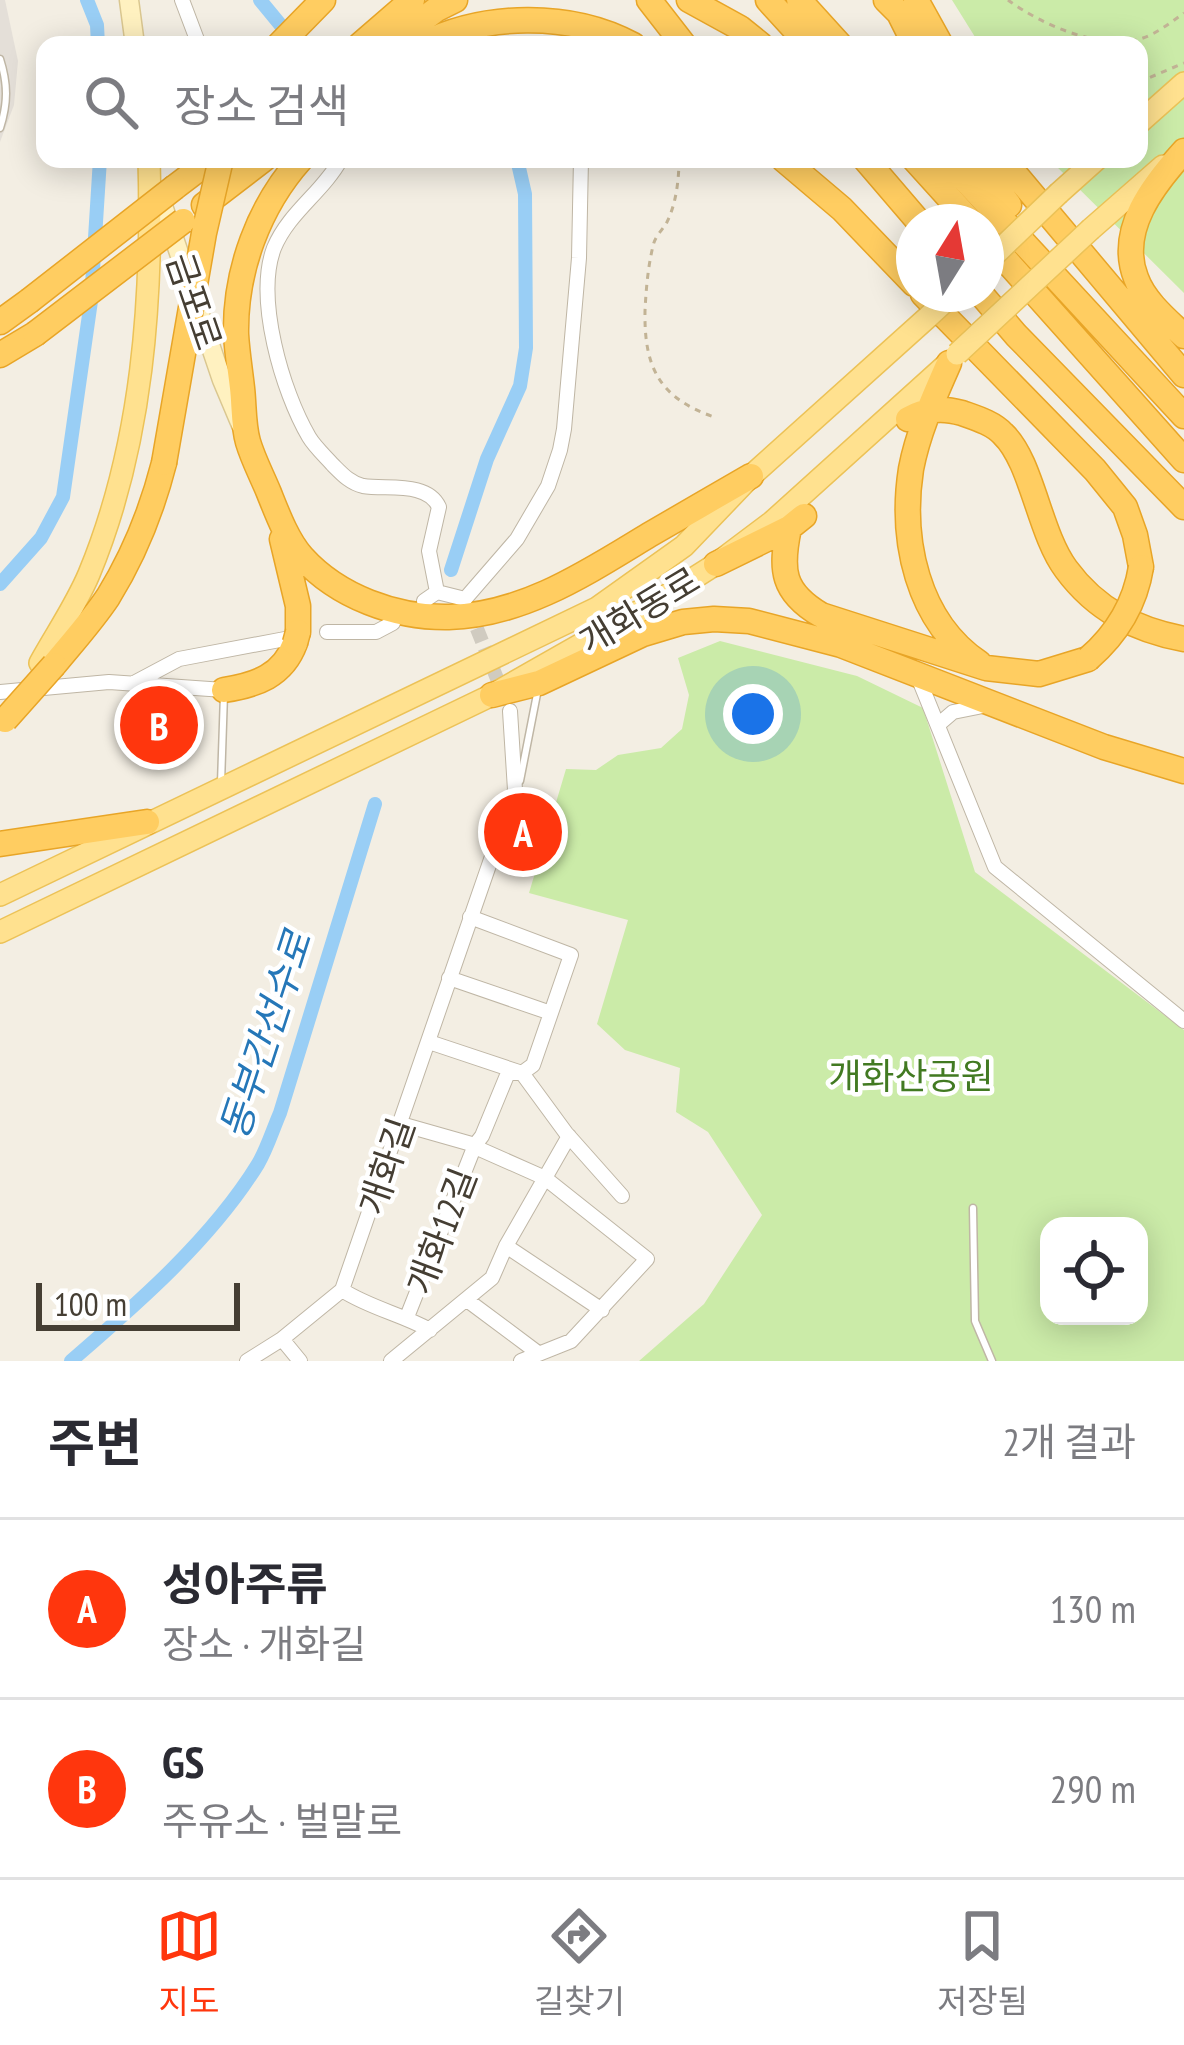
<!DOCTYPE html>
<html lang="ko">
<head>
<meta charset="utf-8">
<style>
  :root { --surface:#fff; --page:#f7f7f7; --text:#2b2b33; --muted:#7c7c81; --line:#e1e1e2; --accent:#ff360d }
  body { margin:0; font-family:"PT Sans Narrow","Noto Sans KR",sans-serif; background:var(--page); color:var(--text) }
  .controls { position:absolute; right:36px; bottom:36px; display:grid; overflow:hidden; border-radius:24px; box-shadow:0 6px 30px #0003 }
  .controls button { width:108px; height:108px; display:grid; place-items:center; padding:0; border:0; border-bottom:3px solid var(--line); background:var(--surface); color:var(--text); font:60px sans-serif }
  .compass { position:absolute; left:896px; top:204px; width:108px; height:108px; border-radius:50%; background:var(--surface); box-shadow:0 6px 30px #0003; rotate:11deg }
  .scale { position:absolute; left:36px; bottom:30px; width:204px; box-sizing:border-box; padding-left:12px; border:6px solid #453e33; border-top:0; font-size:33px; line-height:42px; white-space:nowrap; color:#453e33; -webkit-text-stroke:9px #fff; paint-order:stroke }
  .you { position:absolute; left:753px; top:714px; width:42px; height:42px; margin:-30px; border:9px solid #fff; border-radius:50%; background:#1a73e8; box-shadow:0 0 0 18px #1a73e833 }
  .badge { display:grid; place-items:center; width:78px; height:78px; border-radius:50%; background:var(--accent); color:#fff; font-size:39px; font-weight:700 }
  .pin { position:absolute; translate:-50% -50%; border:6px solid #fff; box-shadow:0 3px 12px #0006 }
  .list { margin:0; padding:0; list-style:none }
  h2 { display:flex; justify-content:space-between; align-items:center; height:156px; margin:0; padding:0 48px; font-size:51px }
  h2 small { font-size:39px; font-weight:400; color:var(--muted) }
  .list li { display:grid; grid-template-columns:78px 1fr auto; gap:36px; align-items:center; box-sizing:border-box; height:180px; padding:0 48px; border-top:3px solid var(--line) }
  .list b { display:block; font-size:45px; white-space:nowrap }
  .list p { margin:0; font-size:39px; white-space:nowrap; color:var(--muted) }
  .list em { font-size:39px; font-style:normal; color:var(--muted) }
  .icon { flex:none; width:66px; height:66px; fill:none; stroke:currentColor; stroke-width:2; stroke-linecap:round; stroke-linejoin:round }
  .map { position:relative; flex:none; width:1184px; height:1361px; overflow:hidden }
  .search { position:absolute; background:var(--surface); box-shadow:0 6px 30px #0003; left:36px; right:36px; top:36px; height:132px; display:flex; align-items:center; gap:30px; box-sizing:border-box; padding:0 42px; border-radius:24px; color:var(--muted); font-size:45px }
  .sheet { height:516px; background:var(--surface) }
  nav { display:flex; justify-content:space-around; align-items:center; box-sizing:border-box; height:168px; border-top:3px solid var(--line); background:var(--surface); font-size:33px; color:var(--muted) }
  nav a { display:grid; justify-items:center; gap:6px }
  nav .on { color:var(--accent) }
  .map>svg:first-child { display:block }
  .industrial { fill:#e4dfd8 }
  .green { fill:#cbeba8; fill-rule:evenodd }
  .lines { fill:none; stroke-linecap:round; stroke-linejoin:round }
  .canal { stroke:#99cef5; stroke-width:14 }
  .street-tunnel { stroke:#d0cbc0; stroke-width:14; stroke-dasharray:14 7; stroke-linecap:butt }
  .lane-casing { stroke:#bfb6a5; stroke-width:9 }
  .street-casing { stroke:#bfb6a5; stroke-width:16 }
  .secondary-casing { stroke:#dac790; stroke-width:21 }
  .primary-casing { stroke:#ecc257; stroke-width:24 }
  .highway-casing { stroke:#e8a527; stroke-width:27 }
  .path { stroke:#c2b395; stroke-width:3; stroke-dasharray:6 6; stroke-linecap:butt }
  .lane { stroke:#fff; stroke-width:6 }
  .street { stroke:#fff; stroke-width:14 }
  .secondary { stroke:#fff1c0; stroke-width:18 }
  .primary { stroke:#ffe18f; stroke-width:21 }
  .highway { stroke:#ffcd61; stroke-width:24 }
  .primary-bridge-casing { stroke:#ecc257; stroke-width:24; stroke-linecap:butt }
  .highway-bridge-casing { stroke:#e8a527; stroke-width:27; stroke-linecap:butt }
  .primary-bridge { stroke:#ffe18f; stroke-width:21 }
  .highway-bridge { stroke:#ffcd61; stroke-width:24 }
  .labels { text-anchor:middle; dominant-baseline:central; stroke-width:9; stroke-linejoin:round; paint-order:stroke }
  .street-label { font-size:36px; fill:#453e33; stroke:#fff }
  .park-label { font-size:36px; fill:#427a22; stroke:#fff }
  .water-label { font-size:39px; font-style:italic; fill:#2577b8; stroke:#fff }
</style>
</head>
<body>
<div class="map">
<svg width="1184" height="1361" viewBox="0 0 1184 1361">
  <rect width="100%" height="100%" fill="#f3eee3"/>
  <path class="industrial" d="M0 0H5L18 61 14 105 0 142Z"/>
  <path class="green" d="M952 0H1184V293L1049 159H1139V45H980Z
    M720 641 857 676 923 708 975 872 1184 1030V1361H639L704 1304 762 1215 708 1132 676 1112 680 1068 625 1050 597 1024 628 920 529 893 566 769 596 770 618 755 661 748 682 729 689 695 678 658ZM1049 1226H1139V1316H1049Z"/>
  <g class="lines">
    <path class="canal" d="M87 0 97 25 98 45
      M260 0 297 45
      M451 570 487 459 520 386 526 348 525 194 517 159
      M0 584 41 538 63 497 91 301 100 159
      M71 1361C137 1304 212 1239 258 1164 267 1149 273 1129 280 1113L375 804"/>
    <path class="street-tunnel" d="M469 609 510 711"/>
    <g class="lane-casing">
      <path id="lane" d="M0 59C8 84 8 103 0 128
        M520 781 538 689
        M221 783 224 694
        M973 1208 975 1321 992 1361"/>
    </g>
    <g class="street-casing">
      <path id="street" d="M182 0 199 45
        M341 159C323 192 289 212 274 248 255 298 282 391 309 437 315 447 325 456 333 465 342 474 350 483 363 486 387 490 427 481 439 507L429 551 437 592
        M424 601 437 592 465 599 517 539 548 486 560 450 564 429 579 258 581 159
        M327 632H376L393 623
        M918 677 995 867 1184 1021
        M132 684 179 659 285 639
        M0 692 109 682 224 690
        M939 724 953 712 988 705
        M449 978 551 1013
        M429 1042 522 1073 566 1133 622 1196
        M401 1124 475 1145V1147L545 1178 647 1259 571 1341 521 1361
        M506 1246 602 1310
        M342 1290C370 1308 401 1314 430 1330
        M467 1300 538 1353
        M407 1317 475 1145 482 1136 508 1073H522L533 1065 571 955 470 917
        M282 1339 300 1361
        M247 1361 282 1339 342 1290 515 790 510 711
        M391 1361 492 1278 506 1246 569 1136"/>
    </g>
    <g class="secondary-casing">
      <path id="secondary" d="M129 0 135 45
        M158 191 222 380 241 425"/>
    </g>
    <g class="primary-casing">
      <path id="primary" d="M1139 123 1184 83
        M1059 193 1097 159
        M1091 229 1163 166
        M40 663C56 634 76 605 89 574 143 444 153 298 149 159
        M0 895 597 608 684 546 751 476 928 317
        M0 932 492 695 661 599 716 564 772 522 946 365"/>
    </g>
    <g class="highway-casing">
      <path id="highway" d="M649 0 684 45
        M689 0 740 28 761 45
        M768 0 809 45
        M799 0 840 45
        M886 0 899 13 915 45
        M916 0 941 45
        M279 45 323 0
        M360 45 412 0
        M389 45 437 9 455 0
        M421 45C484 13 570 11 633 45
        M1184 151C1154 184 1117 230 1136 278 1144 301 1167 320 1184 336
        M301 159C259 206 235 270 236 334 237 352 240 370 242 388 244 405 243 425 248 442 253 459 262 476 269 493 277 513 287 540 302 557 338 597 396 618 449 617 524 615 588 572 649 535 683 515 717 496 751 476
        M783 159 842 209 914 284
        M865 159 919 222
        M914 159 971 222
        M946 159 1184 416
        M975 159 1009 205
        M1005 159 1015 174 1184 375
        M175 187 212 159
        M204 205 264 159
        M986 238 1184 460
        M923 294 1095 470 1125 507 1135 535 1141 567
        M981 294 1016 335 1184 507
        M0 322 29 301
        M0 355 35 334
        M949 363C934 397 918 432 911 469 900 540 917 621 979 663
        M908 419C927 409 941 407 962 413 976 418 993 423 1003 434 1032 461 1039 533 1066 569 1096 610 1136 630 1184 639
        M789 528C780 570 782 592 821 615L986 668 1039 674 1088 659
        M282 539 298 606V632
        M716 564 789 528 804 516
        M54 665C72 643 92 621 108 597 134 555 152 510 164 463
        M224 690C256 685 283 676 295 643
        M492 695 539 683 643 634 683 622 714 619 749 621 841 645 1104 747 1184 771
        M0 844 147 822"/>
    </g>
    <path class="path" d="M1008 0C1040 24 1103 52 1143 38 1158 33 1171 22 1184 13
      M1139 82 1184 63
      M679 159C679 180 676 204 667 222 662 231 655 236 653 246 648 267 646 289 645 311 644 367 659 398 714 417"/>
    <use href="#lane" class="lane"/>
    <use href="#street" class="street"/>
    <use href="#secondary" class="secondary"/>
    <use href="#primary" class="primary"/>
    <use href="#highway" class="highway"/>
    <g class="primary-bridge-casing">
      <path id="primary-bridge" d="M986 263 1059 193
        M928 317 953 294
        M957 354 1091 229"/>
    </g>
    <g class="highway-bridge-casing">
      <path id="highway-bridge" d="M29 301 175 187
        M35 334 183 221
        M164 463 204 233 221 159
        M295 643 298 632
        M1088 659C1117 634 1135 605 1141 567
        M5 720 54 665"/>
    </g>
    <use href="#primary-bridge" class="primary-bridge"/>
    <use href="#highway-bridge" class="highway-bridge"/>
  </g>
  <g class="labels">
    <g class="street-label">
      <text transform="translate(195 301) rotate(71)">금포로</text>
      <text transform="translate(639 610) rotate(-31)">개화동로</text>
      <text transform="translate(386 1166) rotate(-71)">개화길</text>
      <text transform="translate(441 1231) rotate(-69)">개화12길</text>
    </g>
    <g class="park-label">
      <text x="911" y="1075">개화산공원</text>
    </g>
    <g class="water-label">
      <text transform="translate(265 1035) rotate(-72)">동부간선수로</text>
    </g>
  </g>
</svg>
<div class="controls">
<button><svg class="icon" aria-label="locate" viewBox="0 0 24 24"><circle cx="12" cy="12" r="6"/><path d="M12 2v4M12 18v4M2 12h4M18 12h4"/></svg></button>
</div>
<svg class="compass" viewBox="-18 -18 36 36"><path d="M0-13l5 13h-10z" fill="#e53935"/><path d="M0 13l5-13h-10z" fill="#7c7c81"/></svg>
<div class="scale">100 m</div>
<div class="you"></div>
<div class="pin badge" style="left:523px;top:832px">A</div>
<div class="pin badge" style="left:159px;top:725px">B</div>
<div class="search"><svg class="icon" aria-label="search" viewBox="0 0 24 24"><circle cx="10" cy="10" r="6"/><path d="M15 15l6 6"/></svg>장소 검색</div>
</div>
<section class="sheet">
<h2>주변<small>2개 결과</small></h2>
<ul class="list">
<li><span class="badge">A</span><div><b>성아주류</b><p>장소 · 개화길</p></div><em>130 m</em></li>
<li><span class="badge">B</span><div><b>GS</b><p>주유소 · 벌말로</p></div><em>290 m</em></li>
</ul>
</section>
<nav>
<a class="on"><svg class="icon" aria-label="map" viewBox="0 0 24 24"><path d="M3 6l6-2 6 2 6-2v14l-6 2-6-2-6 2zM9 4v14M15 6v14"/></svg>지도</a>
<a><svg class="icon" aria-label="directions" viewBox="0 0 24 24"><path d="M12 3l9 9-9 9-9-9zM9 14v-3h6M13 9l2 2-2 2"/></svg>길찾기</a>
<a><svg class="icon" aria-label="saved" viewBox="0 0 24 24"><path d="M7 4h10v16l-5-4-5 4z"/></svg>저장됨</a>
</nav>
</body>
</html>
